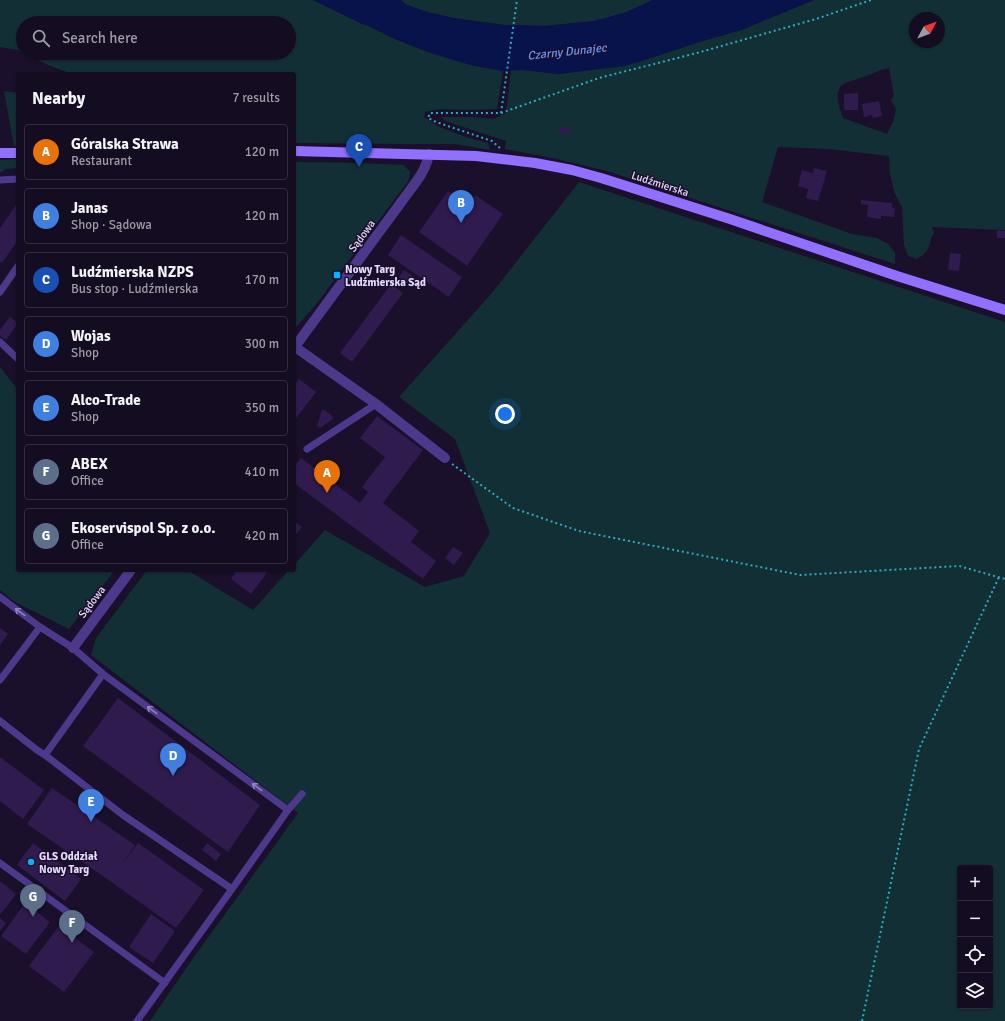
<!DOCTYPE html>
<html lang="en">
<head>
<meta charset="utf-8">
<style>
  :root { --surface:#140c20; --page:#211a2d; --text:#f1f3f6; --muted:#9d9ba5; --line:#332c3e; --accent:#05b1ff }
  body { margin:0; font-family:Signika,sans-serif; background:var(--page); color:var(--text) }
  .controls { position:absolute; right:12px; bottom:12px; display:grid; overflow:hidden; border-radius:4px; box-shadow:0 1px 3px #0004 }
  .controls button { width:36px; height:36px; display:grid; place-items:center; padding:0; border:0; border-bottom:1px solid var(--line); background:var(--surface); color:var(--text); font:20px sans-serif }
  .compass { position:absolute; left:909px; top:12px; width:36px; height:36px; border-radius:50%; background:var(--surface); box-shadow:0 1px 3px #0004; rotate:49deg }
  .you { position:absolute; left:505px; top:414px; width:14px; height:14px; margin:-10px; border:3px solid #fff; border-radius:50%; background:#1a73e8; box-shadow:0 0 0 6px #1a73e833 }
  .badge { display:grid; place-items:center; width:26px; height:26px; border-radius:50%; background:var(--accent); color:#fff; font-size:13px; font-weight:700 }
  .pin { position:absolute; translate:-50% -33px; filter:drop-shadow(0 1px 2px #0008) }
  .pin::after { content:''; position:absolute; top:21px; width:14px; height:12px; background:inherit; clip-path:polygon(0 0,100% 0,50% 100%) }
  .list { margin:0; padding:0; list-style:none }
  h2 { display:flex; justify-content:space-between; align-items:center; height:52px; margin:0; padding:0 16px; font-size:17px }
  h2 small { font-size:13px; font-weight:400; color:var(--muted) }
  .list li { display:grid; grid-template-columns:26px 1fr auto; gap:12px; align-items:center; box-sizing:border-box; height:56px; margin:0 8px 8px; padding:0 8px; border:1px solid var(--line); border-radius:4px }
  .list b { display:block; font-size:15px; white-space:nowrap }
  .list p { margin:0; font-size:13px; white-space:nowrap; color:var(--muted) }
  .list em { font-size:13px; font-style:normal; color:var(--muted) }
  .icon { flex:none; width:22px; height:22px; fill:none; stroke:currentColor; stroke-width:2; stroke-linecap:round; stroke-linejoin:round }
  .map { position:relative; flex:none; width:1005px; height:1021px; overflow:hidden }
  .search { position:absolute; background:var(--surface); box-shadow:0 1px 3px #0004; left:16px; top:16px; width:280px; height:44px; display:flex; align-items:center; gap:10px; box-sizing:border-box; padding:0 14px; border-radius:22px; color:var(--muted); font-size:15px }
  .panel { position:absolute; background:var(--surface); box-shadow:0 1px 3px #0004; left:16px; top:72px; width:280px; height:500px; border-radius:4px }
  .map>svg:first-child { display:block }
  .green { fill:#122f35; fill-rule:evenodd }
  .water { fill:#08124b }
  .building { fill:#2f1b4d }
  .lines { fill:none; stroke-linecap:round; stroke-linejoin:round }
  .path { stroke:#2babc1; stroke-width:2; stroke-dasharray:2 3; stroke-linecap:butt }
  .service { stroke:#4d398c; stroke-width:7 }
  .minor { stroke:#4d398c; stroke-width:10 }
  .secondary { stroke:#9270ff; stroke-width:10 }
  .oneway { stroke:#9281c0 }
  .poi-dot { fill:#05b1ff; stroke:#1a102b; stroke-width:1.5 }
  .labels { text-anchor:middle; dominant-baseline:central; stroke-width:3; stroke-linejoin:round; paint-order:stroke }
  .street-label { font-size:11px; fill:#e6d9ff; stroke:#1a102b }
  .poi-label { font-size:11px; font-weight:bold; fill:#e6d9ff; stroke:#1a102b; text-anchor:start }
  .water-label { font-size:12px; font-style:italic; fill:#6798ff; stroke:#1a102b }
</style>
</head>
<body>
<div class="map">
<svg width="1005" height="1021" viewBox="0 0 1005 1021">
  <rect width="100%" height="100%" fill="#1a102b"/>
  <path class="green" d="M0 0H313L362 24 369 26 395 39 428 52 471 65 503 71 497 109 468 110 440 109 425 112 424 117 439 127 469 138 488 143 490 150 455 144H406L294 143V74H72L48 65 24 53H289V23H23V53L18 50 0 47Z
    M400 0H653L627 12 595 21 545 26 504 25 453 18 427 12 407 5Z
    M814 0H1005V230L932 227 934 232C928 245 931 251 917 259L908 256 904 245 902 207 895 194 890 174 889 156 829 149 778 147 762 202 852 234 877 238 888 244 895 253V264L607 171 557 159 505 149 506 141 445 121 441 117H474L493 119 506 113 511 70H524L559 74 639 62 699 42 741 30ZM915 18H939V42H915ZM889 68 894 96 891 100 896 109 893 122 887 134 843 118C840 108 833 94 842 85 846 82 861 78 866 76 875 73 878 70 889 68Z
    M4 91 18 93V146H14Z
    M18 159V168L6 169 0 173V160Z
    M294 162 360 163 404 165 410 172 409 180 318 302 297 326H294Z
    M579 182 1005 322V1021H150L194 957 298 813 91 655 96 638 147 570H187L253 610 289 570H294V565L325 530 425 587 464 576 490 533 455 439 399 397 492 293ZM960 868H990V1006H960Z
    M0 367 18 390V570H115L69 629 15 602 0 590Z"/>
  <path class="water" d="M313 0H400L407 5 427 12 453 18 504 25 545 26 595 21 627 12 653 0H814L741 30 699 42 632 64 625 66 559 74 524 70 503 71 471 65 428 52 395 39 369 26 363 24Z"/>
  <path class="building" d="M858 93V110H844V94Z
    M879 101 882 116 873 118 872 115 864 117 862 104Z
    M570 127 571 133 559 134V128Z
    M814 168 827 171 818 201 806 198 808 189 798 186 802 170 813 173Z
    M448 191 468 205 475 195 503 214 467 266 419 232Z
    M861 200 892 203V208H895L894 217 881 216V219L867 217 868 205 861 204Z
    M18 202V240L2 263 0 262V228Z
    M997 230 1005 231V238H997Z
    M401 235 462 277 449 297 388 255Z
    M950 253 961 254 959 271 948 270Z
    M404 270 417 279 412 287 399 277Z
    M391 284 403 293 352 362 340 353Z
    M10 317 18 323 6 340 0 336V330Z
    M299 379 316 392 294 421V386Z
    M322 410H325L333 417V419L320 428 317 426Z
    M377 416 423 450 383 503 419 531 411 542 436 561 423 579 294 483V467L301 458 360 503 368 492 362 487 385 457 360 438Z
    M294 521 302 527 294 537Z
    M453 547 463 553 454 565 445 558Z
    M237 570H269L251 594 231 579Z
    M0 628 8 634 0 645Z
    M118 698 260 805 228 852 83 746Z
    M0 757 44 790 23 819 0 801Z
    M52 788 135 845 123 863 138 843 204 890 176 928 110 881 27 824Z
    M33 843 81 879 65 901 17 865Z
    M207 843 221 854 216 861 202 850Z
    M0 881 16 894 0 915Z
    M25 903 50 922 26 954 1 936Z
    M151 914 175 931 153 963 129 947Z
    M0 918 6 923 0 931Z
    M59 926 94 952 64 992 29 966Z"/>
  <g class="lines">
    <path class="path" d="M501 113 599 78 697 53 816 19 871 0
      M500 148 492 141 436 122 428 118 430 113H501L517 0
      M452 464 513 508 579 531 800 575 959 566 1005 579
      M862 1021 919 749 999 577"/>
    <path class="service" d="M0 180 18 179
      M0 292 18 266
      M0 342 18 359
      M307 449 376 404
      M0 597 40 627 73 648 103 674 45 755 37 750 0 721
      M103 674 288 810
      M0 680 40 627
      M45 755 123 815 232 889 137 1021
      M0 863 165 983
      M232 889 288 810 302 794"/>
    <path class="minor" d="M295 347 376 404 445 458
      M294 348 416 182C422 174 427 165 429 154
      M73 648 131 570"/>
    <path class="secondary" d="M294 151 476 156 535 163 572 170 601 178 730 219 897 276 1005 310
      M0 153H18"/>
  </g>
  <defs><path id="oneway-shaft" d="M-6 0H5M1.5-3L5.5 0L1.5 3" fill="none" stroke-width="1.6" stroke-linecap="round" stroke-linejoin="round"/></defs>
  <g class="oneway">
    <use href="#oneway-shaft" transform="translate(20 612) rotate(-144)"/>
    <use href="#oneway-shaft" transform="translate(152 710) rotate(-144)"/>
    <use href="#oneway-shaft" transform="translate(257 787) rotate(-144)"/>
  </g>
  <g class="poi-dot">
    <rect x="333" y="271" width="8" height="8" rx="2"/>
    <circle cx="31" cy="862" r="4"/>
  </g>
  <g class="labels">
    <g class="street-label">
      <text transform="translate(660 184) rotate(18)">Ludźmierska</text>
      <text transform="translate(362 236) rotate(-54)">Sądowa</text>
      <text transform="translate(92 602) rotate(-53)">Sądowa</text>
    </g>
    <g class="poi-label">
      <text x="345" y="269">Nowy Targ<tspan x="345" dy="13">Ludźmierska Sąd</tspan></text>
      <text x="39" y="856">GLS Oddział<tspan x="39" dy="13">Nowy Targ</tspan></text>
    </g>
    <g class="water-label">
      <text transform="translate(567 52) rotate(-6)">Czarny Dunajec</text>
    </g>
  </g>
</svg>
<div class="controls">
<button>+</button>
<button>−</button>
<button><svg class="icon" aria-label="locate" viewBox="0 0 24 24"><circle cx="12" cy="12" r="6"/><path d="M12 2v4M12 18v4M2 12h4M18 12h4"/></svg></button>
<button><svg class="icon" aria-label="layers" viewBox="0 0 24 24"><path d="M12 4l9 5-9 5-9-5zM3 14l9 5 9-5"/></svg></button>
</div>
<svg class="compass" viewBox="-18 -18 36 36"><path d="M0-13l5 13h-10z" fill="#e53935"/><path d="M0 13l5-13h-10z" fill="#9d9ba5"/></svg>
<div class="you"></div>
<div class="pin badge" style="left:327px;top:493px;background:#e8710a">A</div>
<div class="pin badge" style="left:461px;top:223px;background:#3f7fe0">B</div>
<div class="pin badge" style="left:359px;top:167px;background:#1a4fb4">C</div>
<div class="pin badge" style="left:173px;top:776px;background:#3f7fe0">D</div>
<div class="pin badge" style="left:91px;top:822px;background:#3f7fe0">E</div>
<div class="pin badge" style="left:72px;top:943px;background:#5c6f8a">F</div>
<div class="pin badge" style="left:33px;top:917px;background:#5c6f8a">G</div>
<div class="search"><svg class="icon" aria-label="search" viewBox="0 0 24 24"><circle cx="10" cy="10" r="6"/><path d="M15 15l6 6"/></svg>Search here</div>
<section class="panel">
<h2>Nearby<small>7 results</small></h2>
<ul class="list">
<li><span class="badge" style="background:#e8710a">A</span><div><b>Góralska Strawa</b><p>Restaurant</p></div><em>120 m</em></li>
<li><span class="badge" style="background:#3f7fe0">B</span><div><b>Janas</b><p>Shop · Sądowa</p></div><em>120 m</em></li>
<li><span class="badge" style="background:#1a4fb4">C</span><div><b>Ludźmierska NZPS</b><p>Bus stop · Ludźmierska</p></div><em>170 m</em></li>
<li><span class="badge" style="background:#3f7fe0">D</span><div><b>Wojas</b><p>Shop</p></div><em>300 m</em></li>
<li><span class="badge" style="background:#3f7fe0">E</span><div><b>Alco-Trade</b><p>Shop</p></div><em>350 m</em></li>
<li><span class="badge" style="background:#5c6f8a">F</span><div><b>ABEX</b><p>Office</p></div><em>410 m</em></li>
<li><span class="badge" style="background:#5c6f8a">G</span><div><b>Ekoservispol Sp. z o.o.</b><p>Office</p></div><em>420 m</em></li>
</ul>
</section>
</div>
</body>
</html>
